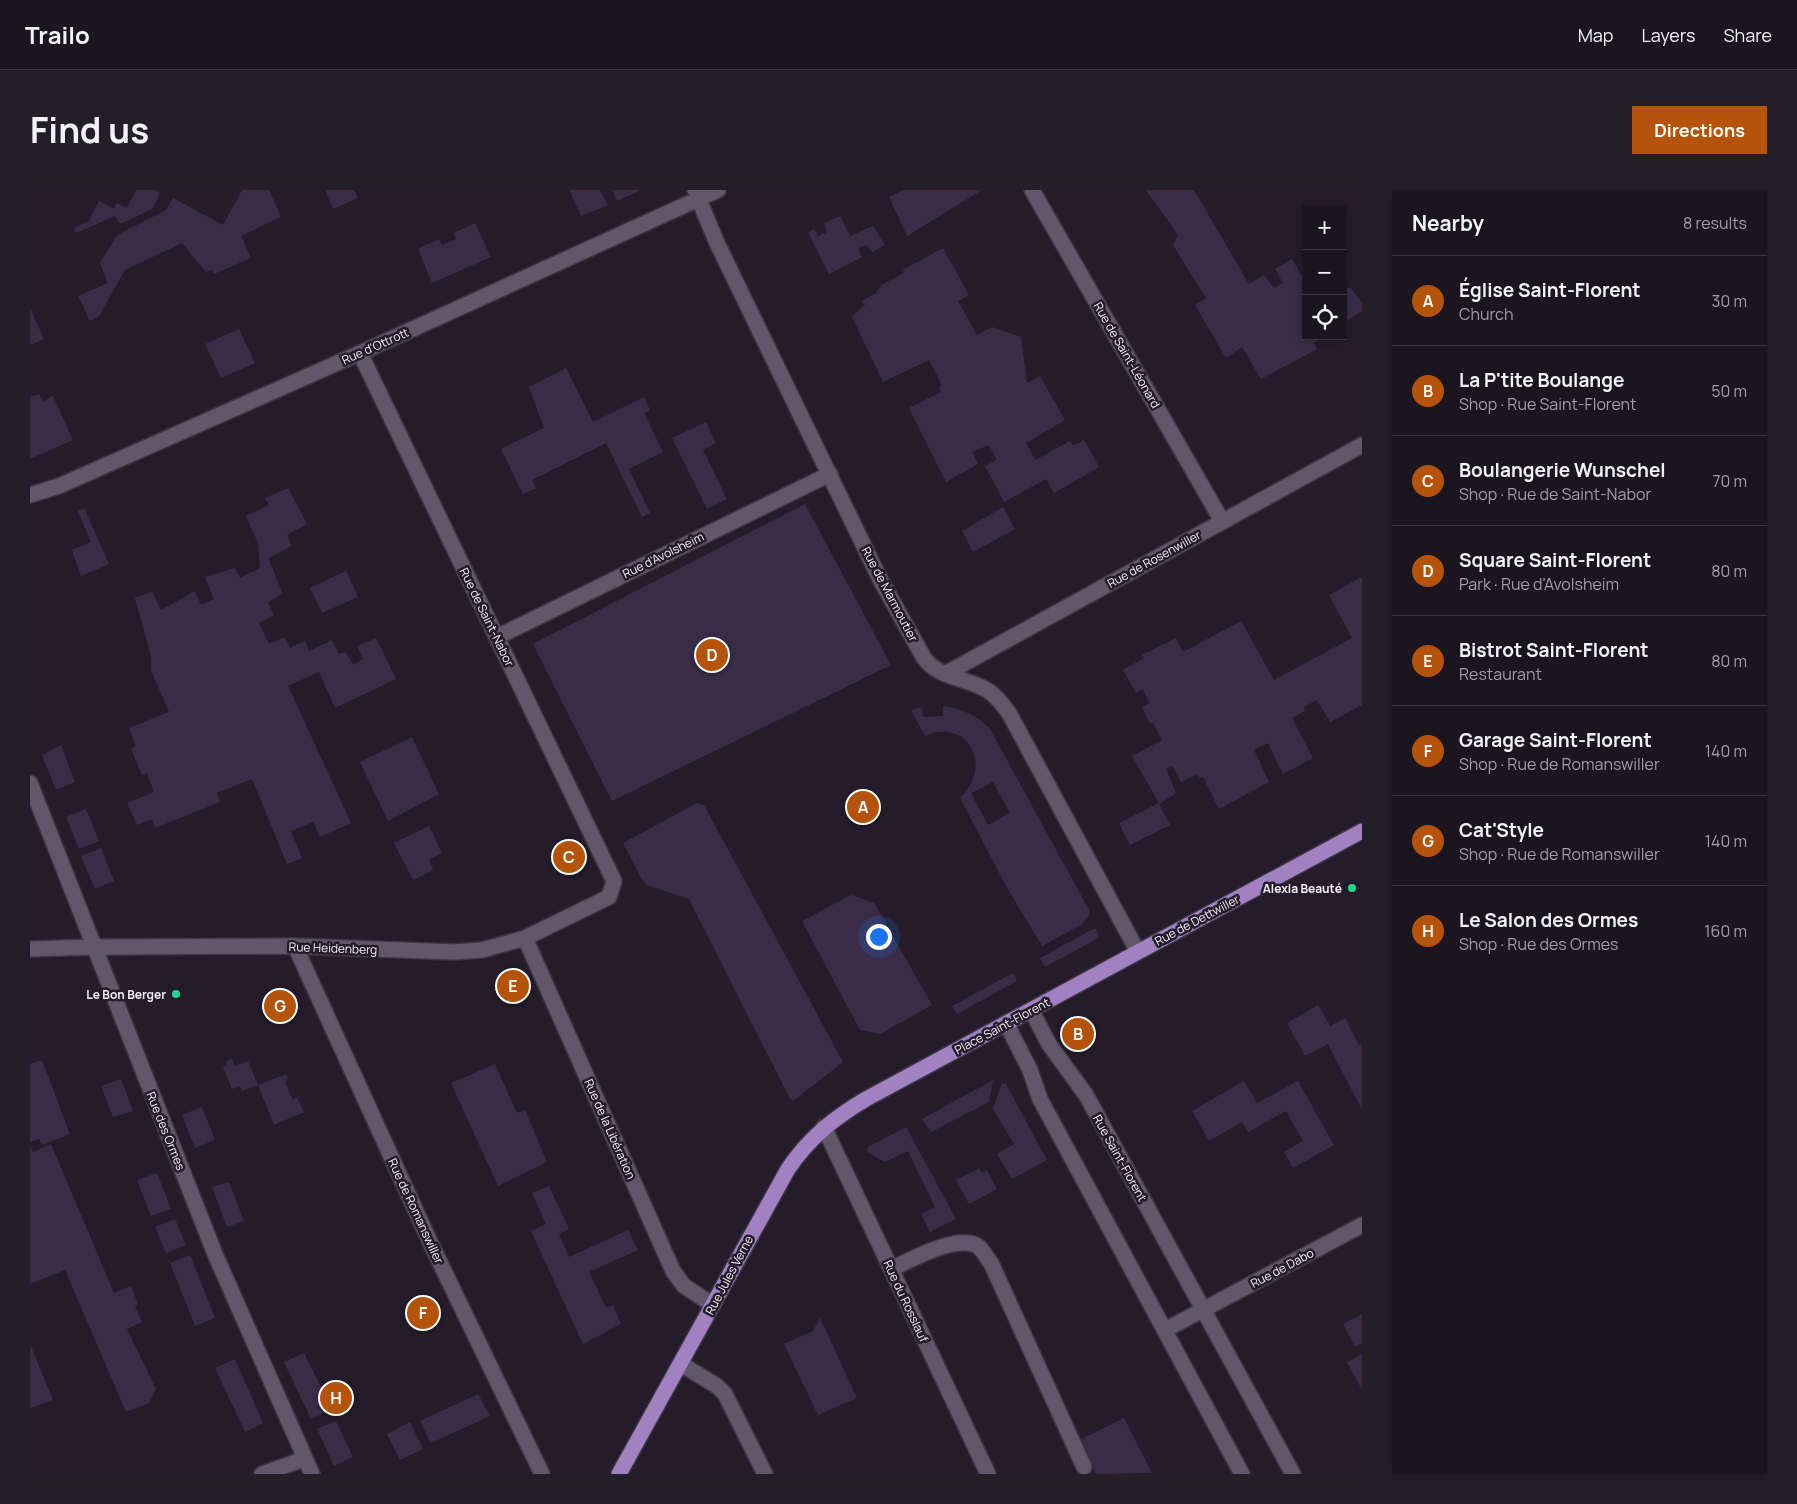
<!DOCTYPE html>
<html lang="en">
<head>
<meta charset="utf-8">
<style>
  :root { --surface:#1b1520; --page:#241e29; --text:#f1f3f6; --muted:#a09fa5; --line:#39343e; --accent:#b45309 }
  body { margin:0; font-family:Manrope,sans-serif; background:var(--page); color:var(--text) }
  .controls { position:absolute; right:15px; top:15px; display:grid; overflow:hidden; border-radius:0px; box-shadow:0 2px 8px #0003 }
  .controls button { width:45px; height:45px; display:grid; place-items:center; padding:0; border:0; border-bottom:1px solid var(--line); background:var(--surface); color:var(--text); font:25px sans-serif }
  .you { position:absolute; left:848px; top:746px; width:18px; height:18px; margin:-12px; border:4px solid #fff; border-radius:50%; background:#1a73e8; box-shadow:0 0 0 8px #1a73e833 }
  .badge { display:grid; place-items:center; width:32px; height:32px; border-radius:50%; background:var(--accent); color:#fff; font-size:16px; font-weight:700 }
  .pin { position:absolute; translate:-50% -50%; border:2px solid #fff; box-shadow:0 1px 5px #0006 }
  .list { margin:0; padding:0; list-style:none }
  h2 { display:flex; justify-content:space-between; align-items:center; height:65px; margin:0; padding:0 20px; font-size:21px }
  h2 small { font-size:16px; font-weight:400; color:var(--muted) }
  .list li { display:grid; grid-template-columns:32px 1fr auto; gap:15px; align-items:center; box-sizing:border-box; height:90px; padding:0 20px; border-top:1px solid var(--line) }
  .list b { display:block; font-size:19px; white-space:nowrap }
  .list p { margin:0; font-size:16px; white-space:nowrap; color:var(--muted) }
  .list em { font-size:16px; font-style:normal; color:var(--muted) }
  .icon { flex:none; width:28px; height:28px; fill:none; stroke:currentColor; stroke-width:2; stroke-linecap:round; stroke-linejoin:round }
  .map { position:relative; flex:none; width:1332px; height:1284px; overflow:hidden; border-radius:0px }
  header { display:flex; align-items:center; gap:30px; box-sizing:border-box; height:70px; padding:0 25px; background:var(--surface); border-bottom:1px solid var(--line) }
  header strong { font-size:24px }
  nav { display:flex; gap:28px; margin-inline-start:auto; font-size:18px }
  .intro { display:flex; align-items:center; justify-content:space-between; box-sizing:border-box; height:120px; padding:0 30px }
  h1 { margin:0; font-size:35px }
  .button { padding:12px 22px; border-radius:0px; background:var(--accent); color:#fff; font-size:18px; font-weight:700 }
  main { display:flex; gap:30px; padding:0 30px }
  aside { flex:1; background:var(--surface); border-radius:0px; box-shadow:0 2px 8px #0003 }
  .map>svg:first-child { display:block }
  .green { fill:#3a2c47; fill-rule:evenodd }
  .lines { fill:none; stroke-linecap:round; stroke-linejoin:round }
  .minor-casing { stroke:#3b3641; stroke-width:18 }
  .major-casing { stroke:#3b3641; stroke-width:18 }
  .minor { stroke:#60586a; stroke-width:15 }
  .major { stroke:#a281c2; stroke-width:15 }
  .poi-dot { fill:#1fd887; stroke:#241c2b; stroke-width:2 }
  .labels { text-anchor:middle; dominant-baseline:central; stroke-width:5; stroke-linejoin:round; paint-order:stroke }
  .street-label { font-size:12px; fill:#f5f0fa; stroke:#241c2b }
  .poi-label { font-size:12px; font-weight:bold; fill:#f5f0fa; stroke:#241c2b; text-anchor:end }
</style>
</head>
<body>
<header>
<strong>Trailo</strong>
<nav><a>Map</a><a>Layers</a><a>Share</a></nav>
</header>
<div class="intro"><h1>Find us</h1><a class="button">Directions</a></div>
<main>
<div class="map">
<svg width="1332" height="1284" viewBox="0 0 1332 1284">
  <rect width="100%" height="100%" fill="#241c2b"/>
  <path class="green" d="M106 0H125L130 3 122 19 90 34 85 26 46 43 44 38 59 31 69 11 84 19 87 13 97 18Z
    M212 0H239L251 27 211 46 221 68 184 84 182 80 176 82 152 53 95 80 69 126 60 131 48 106 78 93 70 73 87 45 136 20 143 8 193 35Z
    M295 0H324L328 8 303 19Z
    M539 0H570L578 15 551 26Z
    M582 0H611L587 11Z
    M873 0H952L877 46 859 7Z
    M1116 0H1164L1219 94 1234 85 1244 98 1253 93 1245 79 1262 69 1272 86H1276V146H1294L1284 153 1287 159 1231 189 1212 157 1196 168 1165 115 1176 108 1143 55 1148 45Z
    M810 26 820 46 843 36 855 55 842 62 836 55 828 58 832 67 799 84 778 42 784 39 788 46 797 42 794 33Z
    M445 33 461 67 402 93 388 59 409 49 412 55 426 49 424 43Z
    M913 58 939 105 928 111 947 145 962 137 991 147 997 193 1010 186 1035 230 996 253 1005 270 1040 251 1043 256 1054 250 1069 277 1024 303 1016 289 974 312 955 276 967 270 959 255 942 262 948 274 916 292 879 218 911 202 909 197 912 195 899 170 853 192 822 127 835 115 832 111 846 103 851 95 874 83 873 80Z
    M1320 97 1332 113V121L1313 133V101Z
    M0 118 14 149 0 155Z
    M209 139 225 173 191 188 175 154Z
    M536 178 563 232 614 207 620 220 614 223 633 262 599 279 620 323 612 327 576 253 502 290 506 298 493 304 471 259 514 238 499 197Z
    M9 204 13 212 23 206 43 250 0 269V207Z
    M676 232 686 253 673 260 697 309 677 319 642 248Z
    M258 298 277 334 257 345 262 356 238 368 253 404 238 412 244 425 229 433 239 454 255 447 260 458 275 451 279 461 302 450 309 464 316 462 323 475 333 469 327 456 346 448 366 489 305 518 289 482 258 496 321 633 290 647 283 632 261 641 272 668 257 674 222 589 187 603 190 612 125 638 122 629 107 635 97 613 124 602 117 583 112 585 101 559 106 556 99 538 139 522 121 480V467L105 408 122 402 131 420 165 401 171 415 184 409 175 387 205 378 210 388 230 378 228 353 216 326 239 315 235 308Z
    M775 314 861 475 582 611 503 454Z
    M973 317 985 339 943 362 932 341Z
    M54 318 79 374 51 386 42 360 61 352 48 321Z
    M316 381 328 407 292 423 280 398Z
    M1332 387V515L1300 532 1287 510 1274 517 1275 521 1262 528 1283 568 1253 584 1238 553 1224 560 1239 592 1189 619 1173 587 1170 588 1167 584 1151 592 1142 576 1136 579 1146 603 1129 614 1140 635 1100 655 1089 633 1129 613 1102 566 1132 550 1123 533 1120 534 1112 517 1120 513 1112 499 1106 503 1093 480 1114 468 1112 465 1146 448 1153 462 1211 431 1244 490 1322 448 1299 405Z
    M913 516C932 518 947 526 960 539L1059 720V725L1052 734 1012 756 976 696 930 608C964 576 938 527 895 546L881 520 892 517 893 527 913 526ZM963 592 980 623 958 635 941 603Z
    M382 547 409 604 358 631 330 572Z
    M31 555 45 592 26 600 12 565Z
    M667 613 674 615 813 872 763 911 760 909 659 709 617 695 611 688 593 653Z
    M56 619 69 651 49 659 36 627Z
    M399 636 412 663 399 670 403 680 383 690 364 653Z
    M71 658 84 691 65 699 51 666Z
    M821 705 844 713 902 815 850 844 830 840 772 731Z
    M1065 738 1070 747 1015 777 1010 768Z
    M983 783 987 791 927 824 922 816Z
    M1288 815 1300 836 1315 828 1329 855 1332 854V920L1298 854 1275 866 1257 833Z
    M202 869 205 876 218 871 228 895 256 884 258 888 255 893 263 910 267 908 274 922 244 935 228 895 212 901 210 896 202 899 193 877 197 875 196 871Z
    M12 870 40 944 12 955 9 949 0 952V874Z
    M465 874 487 923 495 920 517 972 468 996 421 893Z
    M91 889 103 921 83 927 71 896Z
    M963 890 959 912 901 942 892 929Z
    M1214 891 1227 913 1268 891 1304 955 1263 978 1254 962 1273 951 1256 921 1218 942 1212 932 1179 951 1162 921Z
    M972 893 976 894 1017 970 982 989 967 964 984 954 963 919Z
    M172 917 185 950 165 958 152 925Z
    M876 937 926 1029 900 1042 891 1024 905 1017 878 961 855 972 837 962 838 957Z
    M21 954 84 1103 101 1096 108 1114 105 1116 112 1132 97 1139 126 1199 119 1213 96 1222 35 1080 0 1094V955L3 962Z
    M949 978 952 983 957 980 967 999 939 1014 926 990Z
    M127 983 141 1019 121 1026 107 990Z
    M199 992 214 1031 197 1037 182 997Z
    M519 996 539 1039 529 1044 539 1067 598 1040 608 1060 559 1082 576 1118 583 1115 591 1134 553 1154 501 1041 516 1034 502 1003Z
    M145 1029 156 1055 136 1063 125 1037Z
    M160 1065 185 1128 165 1136 140 1073Z
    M1332 1124V1153L1325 1157 1313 1134Z
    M790 1128 827 1208 788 1225 754 1154 783 1141Z
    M0 1154 23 1210 0 1218Z
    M274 1163 302 1219 281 1229 254 1172Z
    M1332 1164V1200L1317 1172Z
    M205 1169 233 1233 215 1242 185 1178Z
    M448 1204 460 1226 401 1253 390 1231Z
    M1094 1228 1122 1283 1066 1284 1050 1250Z
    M306 1231 323 1267 304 1276 287 1239Z
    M380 1232 393 1259 370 1270 357 1244Z"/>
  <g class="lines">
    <g class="minor-casing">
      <path id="minor" d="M665 0 687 53 850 389 894 468C908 488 937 488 957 500 967 506 973 515 979 523L1108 762
        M1002 0 1192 331
        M0 305 29 296 330 163 688 0
        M467 447 800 284
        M915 484 1332 255
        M0 593 185 1064 282 1284
        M495 748 643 1081 654 1096 683 1115
        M265 756 401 1054 512 1284
        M0 759 63 757 265 756 424 762 452 760 495 748 579 707 584 691 330 163
        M1001 820 1019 854 1056 905 1263 1284
        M976 833 1000 880 1010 909 1212 1284
        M794 937 958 1284
        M861 1079C881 1070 925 1045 946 1055 953 1059 956 1067 961 1073L1054 1277
        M1135 1140 1332 1035
        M651 1174 687 1196 695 1204 735 1284
        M232 1284 274 1269"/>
    </g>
    <g class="major-casing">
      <path id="major" d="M589 1284 758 979C779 948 804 928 836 909L1332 641"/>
    </g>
    <use href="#minor" class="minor"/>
    <use href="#major" class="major"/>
  </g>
  <g class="poi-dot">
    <circle cx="1322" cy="698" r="5"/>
    <circle cx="146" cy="804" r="5"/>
  </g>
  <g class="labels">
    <g class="street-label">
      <text transform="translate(345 156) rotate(-24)">Rue d'Ottrott</text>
      <text transform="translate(1097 165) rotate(60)">Rue de Saint-Léonard</text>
      <text transform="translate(633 365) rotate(-26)">Rue d'Avolsheim</text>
      <text transform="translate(1124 369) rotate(-29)">Rue de Rosenwiller</text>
      <text transform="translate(860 404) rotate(62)">Rue de Marmoutier</text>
      <text transform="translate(457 427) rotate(64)">Rue de Saint-Nabor</text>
      <text transform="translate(1167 730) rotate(-28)">Rue de Dettwiller</text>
      <text transform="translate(303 758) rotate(2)">Rue Heidenberg</text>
      <text transform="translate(972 836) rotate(-28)">Place Saint-Florent</text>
      <text transform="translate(580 939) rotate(66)">Rue de la Libération</text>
      <text transform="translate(136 941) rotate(68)">Rue des Ormes</text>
      <text transform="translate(1090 968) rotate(61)">Rue Saint-Florent</text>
      <text transform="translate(386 1021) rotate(65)">Rue de Romanswiller</text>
      <text transform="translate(1252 1078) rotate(-28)">Rue de Dabo</text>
      <text transform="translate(699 1085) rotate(-62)">Rue Jules Verne</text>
      <text transform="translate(876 1111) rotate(65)">Rue du Rosslauf</text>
    </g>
    <g class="poi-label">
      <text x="1312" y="698">Alexia Beauté</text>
      <text x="136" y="804">Le Bon Berger</text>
    </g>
  </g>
</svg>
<div class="controls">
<button>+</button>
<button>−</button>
<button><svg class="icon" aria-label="locate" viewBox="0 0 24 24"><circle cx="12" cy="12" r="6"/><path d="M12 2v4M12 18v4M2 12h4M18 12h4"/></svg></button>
</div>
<div class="you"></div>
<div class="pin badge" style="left:833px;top:617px">A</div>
<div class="pin badge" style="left:1048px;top:844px">B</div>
<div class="pin badge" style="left:539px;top:667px">C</div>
<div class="pin badge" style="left:682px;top:465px">D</div>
<div class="pin badge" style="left:483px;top:796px">E</div>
<div class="pin badge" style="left:393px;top:1123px">F</div>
<div class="pin badge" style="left:250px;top:816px">G</div>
<div class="pin badge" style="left:306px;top:1208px">H</div>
</div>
<aside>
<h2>Nearby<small>8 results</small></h2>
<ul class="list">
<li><span class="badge">A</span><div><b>Église Saint-Florent</b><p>Church</p></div><em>30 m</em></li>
<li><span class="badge">B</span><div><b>La P'tite Boulange</b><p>Shop · Rue Saint-Florent</p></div><em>50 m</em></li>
<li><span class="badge">C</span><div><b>Boulangerie Wunschel</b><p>Shop · Rue de Saint-Nabor</p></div><em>70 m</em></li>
<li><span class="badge">D</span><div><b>Square Saint-Florent</b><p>Park · Rue d'Avolsheim</p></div><em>80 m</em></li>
<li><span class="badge">E</span><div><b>Bistrot Saint-Florent</b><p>Restaurant</p></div><em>80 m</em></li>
<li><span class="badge">F</span><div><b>Garage Saint-Florent</b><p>Shop · Rue de Romanswiller</p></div><em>140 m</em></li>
<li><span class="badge">G</span><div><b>Cat'Style</b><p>Shop · Rue de Romanswiller</p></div><em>140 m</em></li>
<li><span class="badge">H</span><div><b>Le Salon des Ormes</b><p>Shop · Rue des Ormes</p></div><em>160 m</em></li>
</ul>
</aside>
</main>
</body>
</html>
